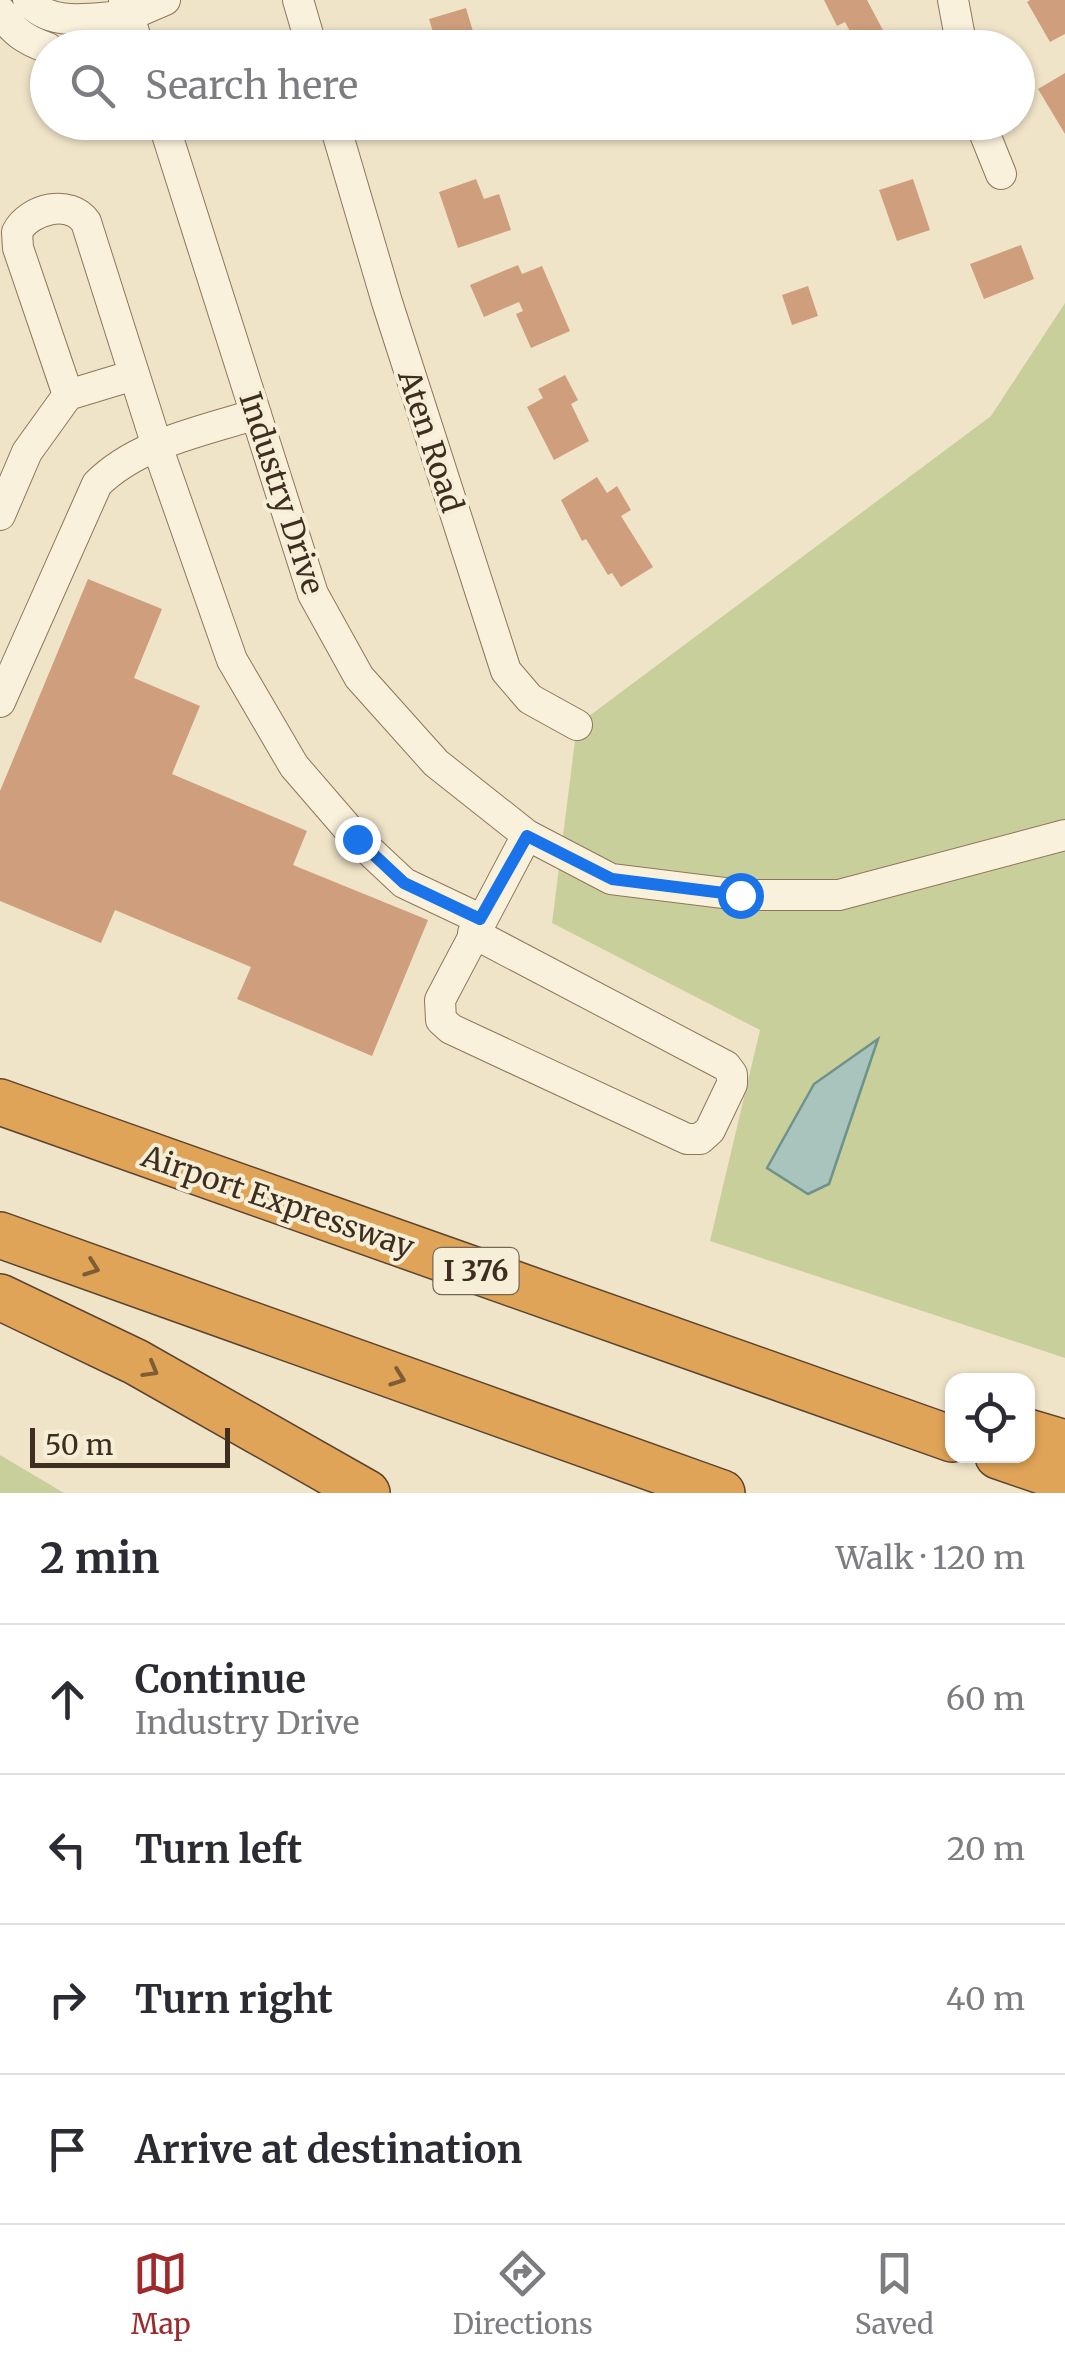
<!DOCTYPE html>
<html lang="en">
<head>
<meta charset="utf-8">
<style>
  :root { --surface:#fff; --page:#f2f2f3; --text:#2b2b33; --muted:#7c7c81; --line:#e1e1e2; --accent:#9e2a2b }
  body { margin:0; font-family:Merriweather,serif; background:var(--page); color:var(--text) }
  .controls { position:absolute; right:30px; bottom:30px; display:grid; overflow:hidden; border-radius:20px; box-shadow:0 2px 8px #0004 }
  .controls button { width:90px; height:90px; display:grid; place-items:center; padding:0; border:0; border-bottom:2px solid var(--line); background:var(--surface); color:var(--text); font:50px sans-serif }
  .scale { position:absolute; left:30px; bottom:25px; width:200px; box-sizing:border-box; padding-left:10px; border:5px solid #3d2e20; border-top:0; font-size:28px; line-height:35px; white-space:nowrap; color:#3d2e20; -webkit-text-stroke:8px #f7eed8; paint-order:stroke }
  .stop { position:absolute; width:30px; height:30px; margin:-22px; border:8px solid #1a73e8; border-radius:50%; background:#fff }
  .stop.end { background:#1a73e8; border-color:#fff; box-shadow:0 2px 10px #0008 }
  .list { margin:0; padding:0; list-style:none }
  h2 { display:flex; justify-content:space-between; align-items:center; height:130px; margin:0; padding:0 40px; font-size:42px }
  h2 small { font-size:32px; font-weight:400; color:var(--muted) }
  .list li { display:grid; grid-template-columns:65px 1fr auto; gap:30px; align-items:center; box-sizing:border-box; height:150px; padding:0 40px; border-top:2px solid var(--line) }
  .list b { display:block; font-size:38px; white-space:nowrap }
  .list p { margin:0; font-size:32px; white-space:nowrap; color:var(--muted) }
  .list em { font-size:32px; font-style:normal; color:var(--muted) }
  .icon { flex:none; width:55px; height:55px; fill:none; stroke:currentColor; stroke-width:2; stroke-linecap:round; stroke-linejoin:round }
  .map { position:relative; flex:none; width:1065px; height:1493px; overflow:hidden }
  .search { position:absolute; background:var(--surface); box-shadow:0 2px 8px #0004; left:30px; right:30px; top:30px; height:110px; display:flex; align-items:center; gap:25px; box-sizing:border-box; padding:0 35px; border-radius:55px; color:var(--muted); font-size:38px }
  .sheet { height:730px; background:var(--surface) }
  nav { display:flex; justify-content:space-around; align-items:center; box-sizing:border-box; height:140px; border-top:2px solid var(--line); background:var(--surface); font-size:28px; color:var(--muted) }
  nav a { display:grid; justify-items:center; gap:5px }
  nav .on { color:var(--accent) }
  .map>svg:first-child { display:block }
  .green { fill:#c9cf9b }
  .water { fill:#a9c4bc; stroke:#6f938a; stroke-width:2.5 }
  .building { fill:#cf9f7d }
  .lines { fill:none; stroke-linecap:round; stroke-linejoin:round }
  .minor-casing { stroke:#8d765c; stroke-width:32 }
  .highway-casing { stroke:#5b4430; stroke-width:48 }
  .minor { stroke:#faf1dc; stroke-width:30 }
  .highway { stroke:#e0a458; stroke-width:45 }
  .oneway { stroke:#7e5d36 }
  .route { stroke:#1a73e8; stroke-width:12 }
  .labels { text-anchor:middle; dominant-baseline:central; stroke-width:8; stroke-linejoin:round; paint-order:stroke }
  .shield { fill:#f7eed8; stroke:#756857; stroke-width:2.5 }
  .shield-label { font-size:28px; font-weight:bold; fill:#3d2e20 }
  .street-label { font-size:30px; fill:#3d2e20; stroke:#f7eed8 }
</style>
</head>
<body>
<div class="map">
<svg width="1065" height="1493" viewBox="0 0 1065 1493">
  <rect width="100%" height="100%" fill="#f0e4c8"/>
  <path class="green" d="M1065 303V1358L710 1241 760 1030 552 923 577 725 991 416Z
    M0 1455 64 1493H0Z"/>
  <path class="water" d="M878 1039 829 1184 808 1194 767 1168 814 1084Z"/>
  <path class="building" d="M824 0H867L885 34 859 48 845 22 837 26Z
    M1030 0H1065V34L1050 42 1027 2Z
    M466 8 478 48H438L429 19Z
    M1065 73V134L1038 89Z
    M476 179 484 199 499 194 511 230 458 248 439 192Z
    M913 179 930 230 897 241 879 190Z
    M1021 245 1034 279 984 299 970 264Z
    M518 265 522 274 542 266 570 331 531 348 516 314 523 311 519 302 484 317 470 285Z
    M808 286 818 316 792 325 782 295Z
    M565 375 578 400 571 404 589 441 554 460 527 407 543 398 538 389Z
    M597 477 607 493 617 486 631 510 621 516 653 567 621 587 612 573 608 575 586 539 582 541 561 500Z
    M88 579 162 609 134 678 200 706 172 774 307 831 293 865 428 920 372 1056 237 999 251 967 115 910 101 943 0 901V791Z"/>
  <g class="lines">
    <g class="minor-casing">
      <path id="minor" d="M28 0C50 29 95 17 128 16
        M124 0 139 48
        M298 0 312 48
        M953 0 962 48
        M0 11C12 31 25 40 48 48
        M75 48 128 16 165 0
        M163 122 313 594 359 677 436 763 527 835 611 879 740 895H839L1065 835
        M334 122 387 302 506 671 530 699 577 725
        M980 122 1001 174
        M134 375 68 395 18 248 17 232C30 208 70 199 86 222L157 446 232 660 294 766 357 839 404 883 480 919
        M0 515 27 452 68 395
        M0 702 97 484C138 443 201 432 256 414
        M473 933 726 1066 732 1074V1084L710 1130 700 1139H687L451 1029 441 1020 440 1000 527 835"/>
    </g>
    <g class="highway-casing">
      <path id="highway" d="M0 1102 952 1439
        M0 1235 722 1493
        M0 1297 136 1362 367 1493
        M1028 1432 1065 1443
        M998 1456 1065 1479"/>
    </g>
    <use href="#minor" class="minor"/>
    <use href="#highway" class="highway"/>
  </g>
  <defs><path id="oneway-chevron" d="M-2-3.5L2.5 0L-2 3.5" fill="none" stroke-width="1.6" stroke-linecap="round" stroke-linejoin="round" transform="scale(2.5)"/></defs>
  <g class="oneway">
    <use href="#oneway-chevron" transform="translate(92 1268) rotate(20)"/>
    <use href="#oneway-chevron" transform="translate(151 1370) rotate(30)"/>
    <use href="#oneway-chevron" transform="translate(398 1378) rotate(20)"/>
  </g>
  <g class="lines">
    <path class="route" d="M357 839 404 883 480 919 527 836 612 879 740 895"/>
  </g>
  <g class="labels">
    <rect class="shield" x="433.5" y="1248" width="85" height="46" rx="8"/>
    <g class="shield-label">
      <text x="476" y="1271">I 376</text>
    </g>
    <g class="street-label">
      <text transform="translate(431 441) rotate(72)">Aten Road</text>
      <text transform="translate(282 493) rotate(72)">Industry Drive</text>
      <text transform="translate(278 1201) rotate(19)">Airport Expressway</text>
    </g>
  </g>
</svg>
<div class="controls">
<button><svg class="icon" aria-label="locate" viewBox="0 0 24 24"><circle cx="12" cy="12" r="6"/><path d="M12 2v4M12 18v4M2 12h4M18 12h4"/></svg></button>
</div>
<div class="scale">50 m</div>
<div class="stop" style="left:740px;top:895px"></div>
<div class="stop end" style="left:357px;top:839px"></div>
<div class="search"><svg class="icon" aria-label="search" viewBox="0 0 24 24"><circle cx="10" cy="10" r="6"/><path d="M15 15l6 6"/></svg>Search here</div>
</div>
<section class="sheet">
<h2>2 min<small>Walk · 120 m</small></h2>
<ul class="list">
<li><svg class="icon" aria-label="ahead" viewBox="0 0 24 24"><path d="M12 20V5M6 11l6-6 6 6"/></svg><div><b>Continue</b><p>Industry Drive</p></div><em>60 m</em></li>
<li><svg class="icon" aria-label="left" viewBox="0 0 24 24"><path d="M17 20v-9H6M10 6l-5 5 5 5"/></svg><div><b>Turn left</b></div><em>20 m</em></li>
<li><svg class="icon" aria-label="right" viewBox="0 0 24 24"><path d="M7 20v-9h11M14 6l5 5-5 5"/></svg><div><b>Turn right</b></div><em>40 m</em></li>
<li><svg class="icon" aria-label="arrive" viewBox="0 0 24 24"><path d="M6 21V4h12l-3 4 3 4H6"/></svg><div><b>Arrive at destination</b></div></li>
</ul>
</section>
<nav>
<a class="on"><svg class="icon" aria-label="map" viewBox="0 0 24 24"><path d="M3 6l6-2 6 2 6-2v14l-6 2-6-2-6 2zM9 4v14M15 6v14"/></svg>Map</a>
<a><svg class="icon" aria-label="directions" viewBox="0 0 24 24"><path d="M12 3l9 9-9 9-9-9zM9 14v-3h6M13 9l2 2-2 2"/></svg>Directions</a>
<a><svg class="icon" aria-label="saved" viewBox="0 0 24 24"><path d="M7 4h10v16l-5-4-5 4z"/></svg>Saved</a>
</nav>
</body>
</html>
